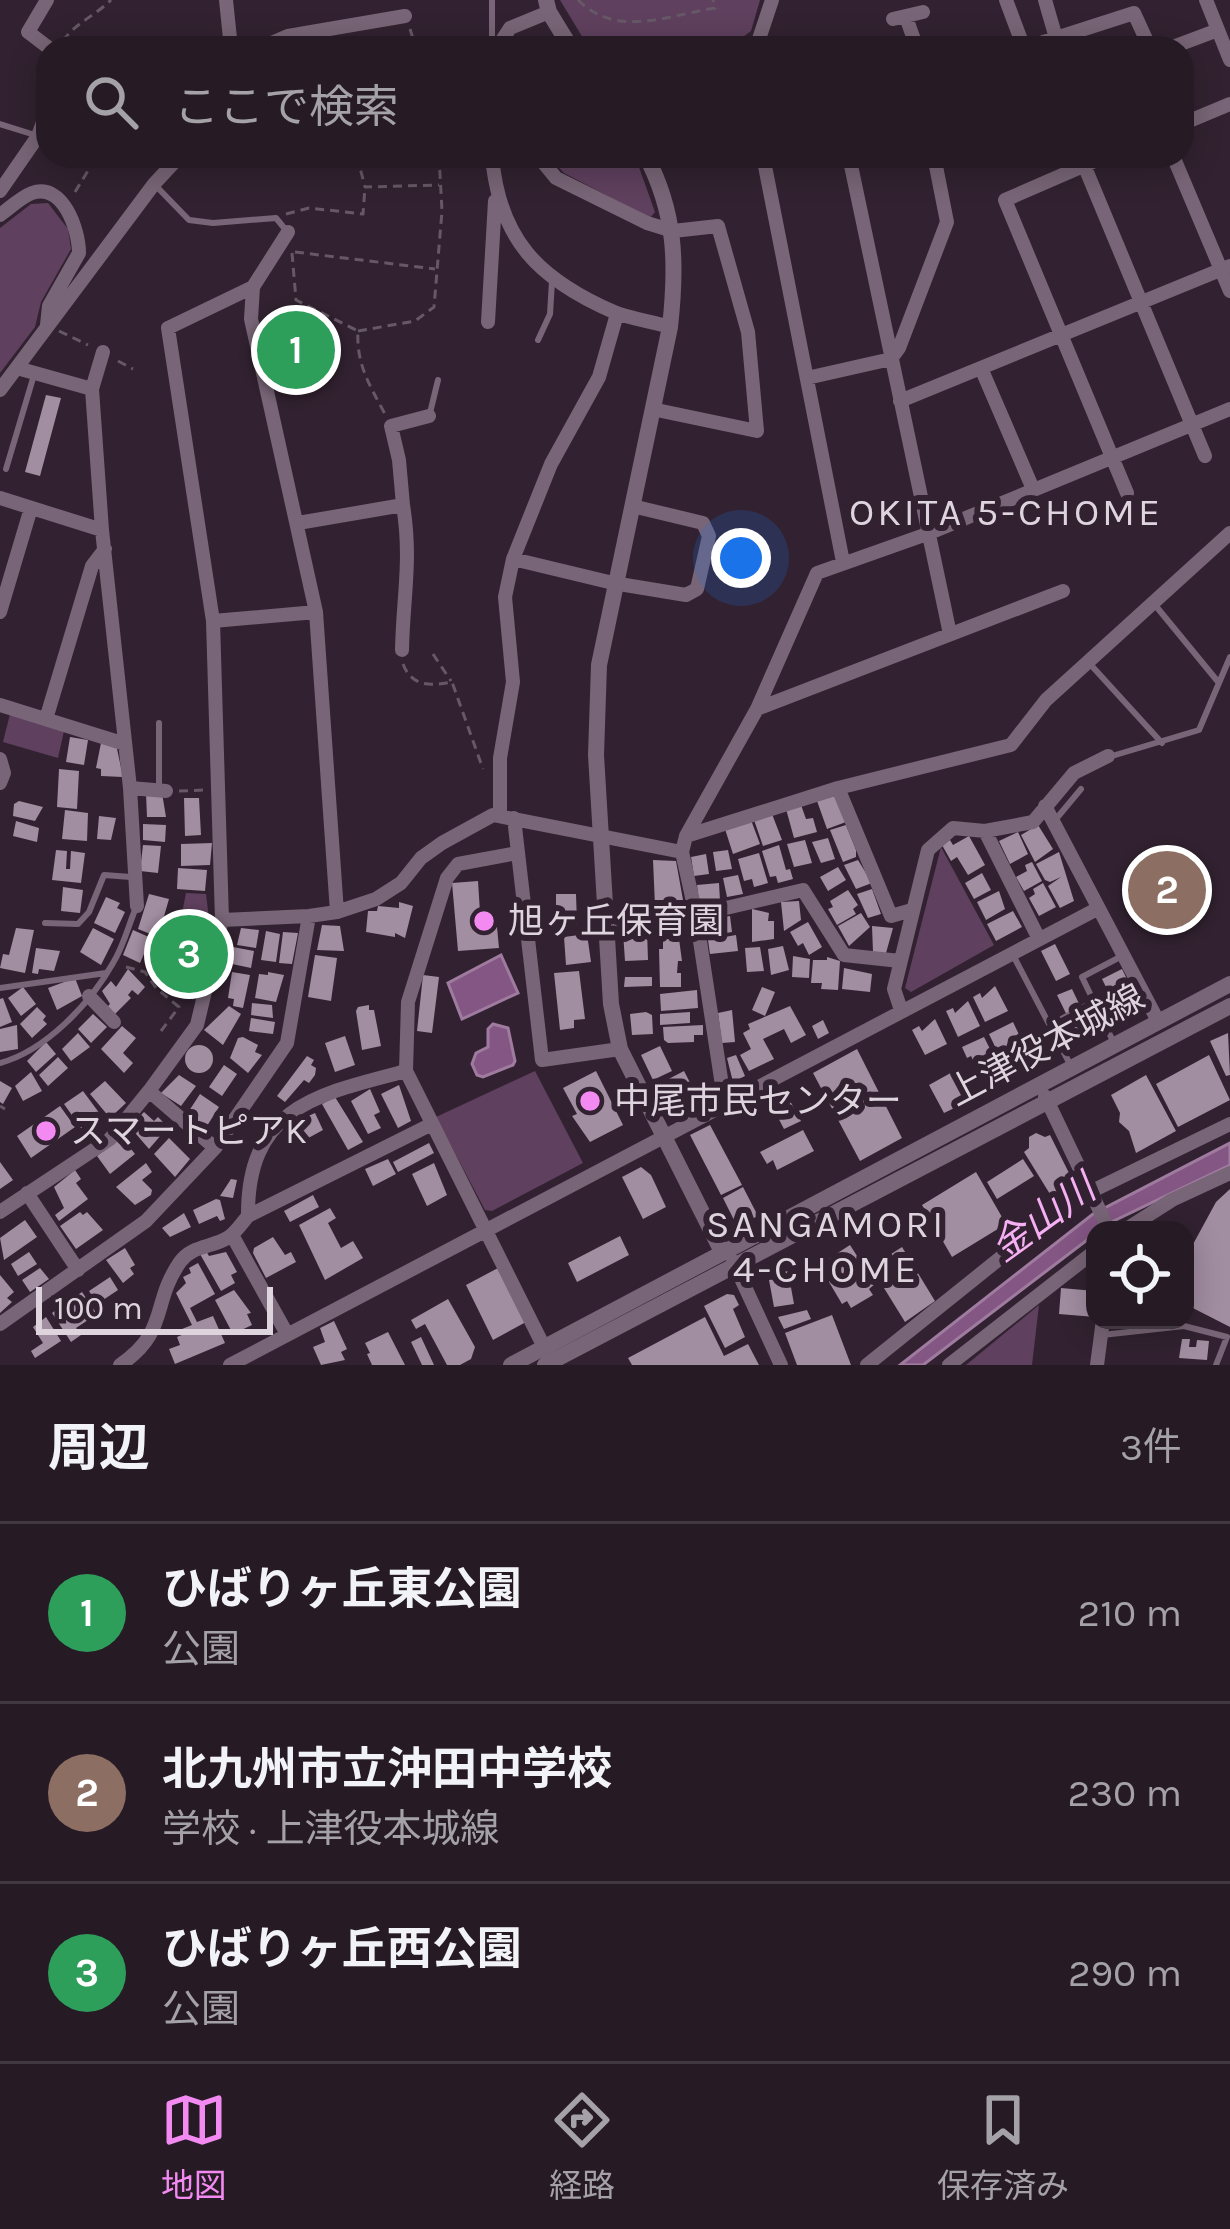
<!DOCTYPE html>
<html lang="ja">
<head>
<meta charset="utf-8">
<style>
  :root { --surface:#261a25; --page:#2e232d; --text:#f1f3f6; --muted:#a4a1a7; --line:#423842; --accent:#f38af2 }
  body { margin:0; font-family:Karla,"Noto Sans JP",sans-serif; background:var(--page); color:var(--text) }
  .controls { position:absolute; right:36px; bottom:36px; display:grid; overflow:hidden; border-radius:24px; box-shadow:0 6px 30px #0003 }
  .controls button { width:108px; height:108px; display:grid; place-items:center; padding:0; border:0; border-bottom:3px solid var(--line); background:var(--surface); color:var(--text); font:60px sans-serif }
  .scale { position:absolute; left:36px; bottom:30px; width:237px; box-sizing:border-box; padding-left:12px; border:6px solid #ded4de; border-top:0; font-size:33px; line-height:42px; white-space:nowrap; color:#ded4de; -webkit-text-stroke:9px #322231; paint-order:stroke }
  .you { position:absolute; left:741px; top:558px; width:42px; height:42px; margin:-30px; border:9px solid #fff; border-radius:50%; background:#1a73e8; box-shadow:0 0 0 18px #1a73e833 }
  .badge { display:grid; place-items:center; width:78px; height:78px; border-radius:50%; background:var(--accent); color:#fff; font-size:39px; font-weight:700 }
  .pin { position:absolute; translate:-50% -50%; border:6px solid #fff; box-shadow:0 3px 12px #0006 }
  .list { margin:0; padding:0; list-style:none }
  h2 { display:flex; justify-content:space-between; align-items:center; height:156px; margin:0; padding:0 48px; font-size:51px }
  h2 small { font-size:39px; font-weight:400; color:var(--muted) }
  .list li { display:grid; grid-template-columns:78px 1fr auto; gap:36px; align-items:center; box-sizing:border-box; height:180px; padding:0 48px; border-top:3px solid var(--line) }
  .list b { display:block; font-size:45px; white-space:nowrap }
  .list p { margin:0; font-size:39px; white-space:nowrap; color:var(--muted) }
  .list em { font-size:39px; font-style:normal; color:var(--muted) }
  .icon { flex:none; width:66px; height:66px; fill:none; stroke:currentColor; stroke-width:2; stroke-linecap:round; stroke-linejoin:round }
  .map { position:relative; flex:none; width:1230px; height:1365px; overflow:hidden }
  .search { position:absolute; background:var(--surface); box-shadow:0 6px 30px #0003; left:36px; right:36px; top:36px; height:132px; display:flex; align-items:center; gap:30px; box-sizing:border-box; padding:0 42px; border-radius:36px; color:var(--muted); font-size:45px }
  .sheet { height:696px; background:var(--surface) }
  nav { display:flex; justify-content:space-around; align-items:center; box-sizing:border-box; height:168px; border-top:3px solid var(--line); background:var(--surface); font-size:33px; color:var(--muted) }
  nav a { display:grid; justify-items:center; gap:6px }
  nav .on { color:var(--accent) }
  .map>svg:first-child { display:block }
  .green { fill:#5f405e }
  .water { fill:#845684; stroke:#9f7c9f; stroke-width:3 }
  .building { fill:#a18ea1 }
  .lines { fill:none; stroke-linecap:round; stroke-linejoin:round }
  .path { stroke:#665866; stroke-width:3; stroke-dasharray:9 6; stroke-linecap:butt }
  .service { stroke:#786577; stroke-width:6 }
  .minor { stroke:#786577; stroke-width:14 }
  .tertiary { stroke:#786577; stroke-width:16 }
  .poi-dot { fill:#f38af2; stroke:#322231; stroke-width:4.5 }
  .labels { text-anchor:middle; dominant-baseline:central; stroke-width:12; stroke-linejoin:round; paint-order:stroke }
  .poi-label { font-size:36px; fill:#ded4de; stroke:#322231; text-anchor:start }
  .street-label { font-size:36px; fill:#ded4de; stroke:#322231 }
  .neighbourhood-label { font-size:39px; letter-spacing:3px; fill:#ded4de; stroke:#322231 }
  .water-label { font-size:39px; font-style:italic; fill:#f5aff3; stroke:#322231 }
</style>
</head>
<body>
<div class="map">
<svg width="1230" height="1365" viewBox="0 0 1230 1365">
  <rect width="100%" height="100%" fill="#322231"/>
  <path class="green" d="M560 0H760L751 31 728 48H589Z
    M548 156H635L655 212 650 218 564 173Z
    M48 203 68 229 71 249 41 302 35 327 0 373V228L31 204Z
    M268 324 317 330 323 369 278 380Z
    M10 714 64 731 58 758 3 742Z
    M941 847 994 945 911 992 905 988Z
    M186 893 206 894 210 927 193 1000 169 980Z
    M535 1071 583 1163 492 1211 485 1210 436 1117Z
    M1039 1305 1032 1365H965H966Z"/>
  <path class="water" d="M501 955 518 993 462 1019 448 983Z
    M493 1024 508 1028 515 1061 513 1065 483 1077 477 1075 472 1064 476 1053 488 1047V1029Z
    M1230 1143V1165L1095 1230V1234L923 1365H900L1093 1214Z"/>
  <path class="building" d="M46 395 61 398 40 476 25 472Z
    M70 737 88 740 84 765 66 762Z
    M101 743 116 744 123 777 101 776V769L96 768Z
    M59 769 79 771 77 809 57 807Z
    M146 793H162L166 817H147Z
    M835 794 846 822 827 829 817 801Z
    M184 798H199L201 835 185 836Z
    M19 801 43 807 35 821 13 816 14 804Z
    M801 805 806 819 813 818 817 832 794 838 786 809Z
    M65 810 88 813 87 841 62 839Z
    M772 814 782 840 763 846 754 820Z
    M99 816 116 818 111 840 97 839Z
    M751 820 760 844 733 854 725 829Z
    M16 821 39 828 37 842 13 836Z
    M143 824 166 825 165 842 143 840Z
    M846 825 856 850V857L843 862 830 830Z
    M1038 825 1053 849 1035 862 1021 835Z
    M1018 832 1028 854 1010 864 999 841Z
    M969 836 985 865 968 875 957 857 951 861 942 845 950 840 953 845Z
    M828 838 835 859 821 863 812 842Z
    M805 840 812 863 794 867 787 844Z
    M212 843 210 865 181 866V844Z
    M143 845 161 846 158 873 140 871Z
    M779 845 786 870 790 869 793 879 778 883 776 876 770 877 762 851Z
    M56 850 67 851 66 869H70L71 851 85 853 81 883 52 880Z
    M728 850 732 869 716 871 713 852Z
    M1059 852 1074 901 1060 908 1048 886 1061 877 1050 882 1045 880 1036 864Z
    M759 853 768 883 754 887 752 879 744 881 738 859Z
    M706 854 709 874 694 876 691 857Z
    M653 860 676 861 683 900 680 904 655 906Z
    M858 860 872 883 856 889 844 865Z
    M1032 862 1042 881 1024 891 1016 877 1027 871 1025 865Z
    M838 867 846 880 828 891 820 877Z
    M178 868 207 870 205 891 177 889Z
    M982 873 991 890 974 899 965 883Z
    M738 875 743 894 727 897 723 878Z
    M478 881 481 928 497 927 499 948 458 951 452 883Z
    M719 883 720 901 699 902 697 885Z
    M1043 883 1056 907 1039 916 1029 898 1035 894 1033 889Z
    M63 887 83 890 80 913 61 911Z
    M872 889 881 914 868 918 857 894Z
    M848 890 858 905 853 909 856 914 837 925 828 909 833 907 830 901Z
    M999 891 1005 909 986 920 977 902Z
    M149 894 169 899 158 937 138 929Z
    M556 894H576L577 925H556Z
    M106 897 120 903 117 908 125 912 115 933 94 923Z
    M799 901 801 920 784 931 781 902Z
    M399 902 413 906 405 938 395 933V937L366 932 368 911H377L378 906 399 908Z
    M752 909 769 913 768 921H774V939L752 942Z
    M1013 911 1022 927 996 941 987 924Z
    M861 913 870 927 849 946 838 926Z
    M730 916 732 932 707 936 709 919Z
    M808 922 822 947 809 955 803 943 798 946 790 932Z
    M681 924V935L656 937 655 927Z
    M322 925 340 926 344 951 317 950Z
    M872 926 893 928 886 953 873 952Z
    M16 928 34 930 25 973 0 968 3 954 9 955Z
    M93 928 114 939 101 965 80 952Z
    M241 928 259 930 256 948 237 945Z
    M133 930 151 938 140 963 123 955Z
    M647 930 648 960 625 961 623 932Z
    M266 931 280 934 276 962 261 960Z
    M283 932 298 933 292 964 279 963Z
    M587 934 591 962 566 965 564 937Z
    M736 935 738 951 710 954 708 940Z
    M663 939H679L682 961H678L677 973H681V987H660L659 949H663Z
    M1055 944 1070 974 1056 981 1041 951Z
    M783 946 789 970 771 975 768 949Z
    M233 947 254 951 251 968 232 964Z
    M760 947 764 971 747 972 745 948Z
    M36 948 60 951 54 971 39 969 38 974 32 973Z
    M315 955 337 958 331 1001 308 997Z
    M793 956 810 959 809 978 792 977Z
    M827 957 840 961 838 990 821 989 822 983H811L813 960H827Z
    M844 968 872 974 870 992 842 989Z
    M128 969 145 987 138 995 132 990 128 995 131 998 115 1014 107 1007 110 1004 102 991 111 981 116 987Z
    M1122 969 1138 1002 1136 1009 1121 1017 1102 979Z
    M579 971 585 1019 574 1020V1028L560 1030 554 973Z
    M232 972 250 975 243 1008 233 1006 234 999 228 998Z
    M268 972 284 975 276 1002 255 998 259 974 268 975Z
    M423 975 439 977 432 1033 417 1031Z
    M625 977H652V986L624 987Z
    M75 978 82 996 57 1010 48 988Z
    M995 986 1008 1011 985 1022 973 997 980 993 982 998Z
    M23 987 36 1004 21 1016 8 998Z
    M762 987 775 992 765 1016 752 1010Z
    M1072 989 1093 1033 1079 1040 1057 995Z
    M697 990 698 1008 661 1011 660 994Z
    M3 998 12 1022 0 1027V999Z
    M968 1001 980 1026 958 1037 946 1011 953 1008 955 1013Z
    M252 1003 272 1005 273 1018 251 1015Z
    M369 1005V1010H374L381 1046 362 1050 356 1011 358 1007Z
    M229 1006 241 1014 223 1045 204 1030Z
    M790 1006 806 1035 791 1043 784 1029 763 1039 774 1059 749 1071 740 1055 751 1049 743 1033 750 1029 748 1024Z
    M37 1007 46 1016 43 1020 47 1024 32 1038 20 1024Z
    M732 1010 735 1042 722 1043 718 1013Z
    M646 1012 652 1015 653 1034 632 1035 630 1014Z
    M690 1012V1023L660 1025V1014Z
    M93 1014 107 1027 91 1043 78 1029Z
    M251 1018 275 1022 273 1034 249 1031Z
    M935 1019 947 1044 925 1055 912 1030 919 1026 922 1031Z
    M823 1020 829 1033 818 1039 812 1026Z
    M1013 1022 1024 1045 1013 1054 1000 1057 989 1034Z
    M17 1025 18 1049 0 1052V1029Z
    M703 1025V1035H694V1042L668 1043 664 1040 663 1027Z
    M122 1026 136 1038 123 1053 133 1063 124 1073 101 1049Z
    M78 1033 90 1047 71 1061 62 1049Z
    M1228 1033 1230 1075 1226 1076 1210 1041Z
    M345 1036 355 1065 335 1072 325 1043Z
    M243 1037 258 1045 255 1052 262 1055 248 1073 230 1058 238 1038Z
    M984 1037 1002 1073 989 1079 987 1076 982 1078 971 1056 967 1058 962 1047Z
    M46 1042 56 1054 36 1072 27 1061Z
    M185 1059a14 14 0 1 1 28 0a14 14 0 1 1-28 0Z
    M660 1046 672 1071 653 1080 641 1055Z
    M857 1049 902 1138 860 1161 813 1073Z
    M736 1055 745 1076 733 1082 727 1058Z
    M1209 1055 1230 1100 1178 1127 1156 1084Z
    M307 1056 314 1060 311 1065 316 1068 315 1075 309 1083 304 1080 285 1102 277 1096Z
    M58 1057 68 1068 48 1086 39 1075Z
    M224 1065 237 1074 222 1096 209 1087Z
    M956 1070 971 1100 944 1113 929 1085Z
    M596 1071 623 1125 590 1142 572 1116 577 1114 563 1088Z
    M684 1071 699 1100 673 1115 657 1085Z
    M31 1072 42 1091 23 1101 15 1086Z
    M179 1075 196 1086 181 1106 161 1093Z
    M1146 1075 1176 1131 1136 1153 1129 1131 1119 1122 1120 1113 1111 1095Z
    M0 1081 12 1088 3 1104 0 1102Z
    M105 1081 126 1103 110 1118 90 1094Z
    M399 1085 411 1121 398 1128 381 1094Z
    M370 1089 380 1112 374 1115 381 1128 368 1134 351 1101Z
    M83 1091 100 1114 81 1128 64 1104Z
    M200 1094 219 1107 205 1129 187 1114Z
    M335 1097 363 1142 348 1150 322 1104Z
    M789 1099 801 1121 784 1129 773 1108Z
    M60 1106 75 1127 31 1158 17 1136Z
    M144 1112 154 1121 158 1117 168 1127 149 1149 130 1127Z
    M315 1113 323 1130 301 1142 293 1123Z
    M710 1125 742 1185 721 1195 690 1135Z
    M803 1130 814 1151 777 1170 773 1160 767 1164 760 1152Z
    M1036 1133 1045 1137 1050 1135 1075 1185 1053 1199 1024 1152 1029 1148V1137Z
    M169 1138 190 1159 175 1177 154 1154Z
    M118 1140H124L135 1154 110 1174 97 1156Z
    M429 1143 434 1153 398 1172 393 1162Z
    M388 1159 396 1174 373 1186 365 1169Z
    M1023 1159 1034 1176 997 1199 987 1182Z
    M0 1162 13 1180 0 1189Z
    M146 1163 152 1172 142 1180 152 1190 151 1195 135 1205 116 1187Z
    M434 1163 447 1195 427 1206 412 1174Z
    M641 1167 651 1175 666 1207 643 1219 622 1177Z
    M75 1170 81 1179 76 1183 88 1199 59 1221 55 1215 64 1208 54 1187Z
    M976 1172 1006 1224 952 1257 922 1205Z
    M231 1179 237 1180 233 1198 220 1196Z
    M743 1187 758 1216 737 1226 723 1198Z
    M1230 1189V1327L1185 1304V1259L1216 1202Z
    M313 1195 319 1207 290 1222 284 1211Z
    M216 1199 220 1200 225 1219 220 1221 217 1216 199 1224 193 1210Z
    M330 1208 336 1218 328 1223 341 1248 353 1241 363 1258 325 1280 299 1225Z
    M911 1211 923 1231 912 1237 900 1217Z
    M80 1212 83 1215 87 1212 103 1230 76 1249 60 1226Z
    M184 1213 191 1227 170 1237 162 1228Z
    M25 1220 37 1237 4 1260 0 1238Z
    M620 1236 629 1255 577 1282 568 1263Z
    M273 1237 285 1255 291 1252 296 1262 266 1278 253 1253 254 1248Z
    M850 1245 875 1284 869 1289 873 1295 851 1308 847 1301 842 1304 819 1265Z
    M902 1247 935 1301 905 1322 871 1267Z
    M125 1248 135 1265 130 1268 134 1274 123 1283 106 1260Z
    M206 1251 209 1256 226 1252 237 1272 231 1275 235 1283 221 1291 200 1254Z
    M29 1252 37 1264 18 1276 11 1264Z
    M198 1263 215 1294 190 1308 197 1322 213 1316 225 1343 175 1364 169 1349 180 1345 177 1337 184 1334 182 1329 192 1325 176 1293 186 1283 183 1277 191 1273 189 1268Z
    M40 1268 49 1279 30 1292 22 1280Z
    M498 1268 526 1322 493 1340 466 1285Z
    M788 1271 794 1304 774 1307 769 1280 779 1279 778 1273Z
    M0 1275 14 1292 7 1298 12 1302 0 1313Z
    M110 1277 118 1290 103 1300 106 1306 101 1310 89 1291Z
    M1061 1288 1095 1291V1317L1059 1314Z
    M234 1290 251 1313 247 1314 252 1325 233 1334 215 1300Z
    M82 1292 97 1314 76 1328 81 1335 71 1342 52 1313Z
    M727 1294 734 1295 739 1305 733 1309 745 1337 725 1348 704 1306Z
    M448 1299 475 1347 471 1359 460 1365H447L425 1324 416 1329 411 1320Z
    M807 1310 811 1319 784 1329 778 1317Z
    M832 1315 851 1365H797L785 1333Z
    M46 1317 61 1341 35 1358 31 1351 43 1343 33 1327Z
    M705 1317 724 1356 748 1344 759 1365H632L628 1358Z
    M334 1321 347 1349 341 1352 345 1360 321 1365 313 1347 325 1342 320 1328Z
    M388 1332 405 1365H372L367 1354 370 1353 365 1343Z
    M421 1337 434 1365H422L411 1342Z
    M1182 1339H1190L1189 1347H1196L1197 1340 1209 1341 1207 1360 1179 1358Z"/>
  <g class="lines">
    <path class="path" d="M578 0C616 38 666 16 715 8L713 0
      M410 29 416 48
      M63 41C74 24 96 15 111 0
      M198 156H202
      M357 156 365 187 439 185
      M75 192 97 156
      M286 214 309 208 363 214 365 187
      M295 252 435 269
      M292 253 296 300 358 331C356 364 370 386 385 414
      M59 331 88 345
      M358 331 415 321 434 307 442 211 439 156
      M118 361 133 369
      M433 654 451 681
      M403 664C412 687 430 686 452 682L483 769
      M179 791 206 790
      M126 967 145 972 156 988 179 1007 161 1031
      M0 1106 5 1109"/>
    <path class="service" d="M492 0V48
      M0 124 35 135
      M156 186 189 220 213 223 276 218 285 229
      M538 340 550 314 552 281
      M430 413 438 380
      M6 469 34 375
      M1155 605 1219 683
      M1090 664 1162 743
      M1112 756 1199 730 1230 657
      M159 787V723
      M1056 819 1081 789
      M45 923 78 924 89 912 104 875 131 877
      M617 924 652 920
      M1014 957 1072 1068
      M0 988 106 973
      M1050 1025 1093 1002
      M1113 1041 1082 977 1122 956
      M0 1063C45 1051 90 1004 113 963 123 947 128 927 135 910
      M1102 1335 1184 1326 1227 1337 1216 1365"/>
    <path class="minor" d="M47 0 28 32 49 48
      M226 0 231 48
      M1006 0 1024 48
      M1045 0 1056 38
      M1206 0 1230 60
      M906 17 917 48
      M893 19 923 12
      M260 48 288 36 405 16
      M497 48 510 28 549 12
      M750 48 759 39 772 0
      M1025 48 1134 13 1150 48
      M1170 48 1218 30
      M1182 124 1230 104
      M492 156C499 239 538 279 614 312 631 319 651 321 670 327
      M538 156 556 178 647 223 673 231 718 226 748 332 757 431 652 409
      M763 156 843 562
      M849 156 950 634
      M1106 156 1005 200 1127 493
      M1173 156 1230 291
      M1084 165 1205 456
      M0 191 38 136 48 109
      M0 215C10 208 21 197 32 193 63 182 79 230 79 253L49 306 47 325
      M288 232 253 287 251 319 316 612 337 912
      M488 322 495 201
      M103 352 92 389 102 530 130 788 137 906
      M17 368 92 389
      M981 368 1033 489
      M807 378 891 359 899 348 947 222 934 156
      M0 390 154 184 180 156
      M900 401 1230 266
      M0 498 102 530
      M298 523 403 505 399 460 391 426 429 416
      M513 559 613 583 686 595 697 589 709 536 703 523 632 506
      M0 612 31 508
      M213 621 316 612
      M402 650C403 597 412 560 403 505
      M0 705 125 744
      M757 709 1063 591
      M46 719 92 566 105 549
      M0 759 4 773 0 783
      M130 788 166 791
      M838 788 891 916 912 910
      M1045 806 1158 1021
      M500 816V758L513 682 505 597 513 559 551 464 599 377 617 314
      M514 818 542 1060 620 1049
      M985 831 1039 939
      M686 836 838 788 1011 745 1046 700 1230 533
      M517 853 458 864 447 878 408 1002 406 1071 544 1347
      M656 919 696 915 803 890 844 955 900 961
      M222 920 309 916 337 912 376 899 401 883 421 858 442 843 493 815 682 852
      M89 996 114 1022
      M901 1010 894 989 928 850 953 828 985 831 1033 822 1074 773 1108 756
      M149 1091 215 1148
      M1045 1096 1109 1230
      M725 1105 696 915 682 852 686 836 757 709 817 573 927 534 1230 409
      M27 1193 78 1270
      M0 1212 110 1139 149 1091 197 1025 222 920 213 621 168 328 253 287
      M248 1216C247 1107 318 1094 406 1071
      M1125 1230 1172 1200 1230 1173
      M232 1235 287 1334
      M733 1261 781 1365
      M0 1324 146 1221 215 1148 287 1043 309 916
      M120 1365C169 1332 151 1304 180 1262 192 1245 212 1248 229 1237 236 1232 242 1223 248 1216L432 1124
      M230 1365 1097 909
      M867 1365 1004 1255 1092 1191 1230 1124
      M949 1365 1095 1251
      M1097 1365 1103 1320"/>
    <path class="tertiary" d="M546 0 549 12 571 48
      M646 156C676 213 677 264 670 327L599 665 596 755 611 1004 620 1049 722 1252
      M511 1365 1230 984
      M545 1365 1230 1006"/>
  </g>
  <g class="poi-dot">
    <circle cx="484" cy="921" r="12"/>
    <circle cx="590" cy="1101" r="12"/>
    <circle cx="46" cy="1131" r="12"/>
  </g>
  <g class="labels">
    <g class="poi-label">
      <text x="508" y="921">旭ヶ丘保育園</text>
      <text x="614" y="1101">中尾市民センター</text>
      <text x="70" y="1131">スマートピアK</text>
    </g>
    <g class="street-label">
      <text transform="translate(1046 1045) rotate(-28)">上津役本城線</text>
    </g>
    <g class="neighbourhood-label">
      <text x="1006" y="512">OKITA 5-CHOME</text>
      <text x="826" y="1224">SANGAMORI<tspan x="826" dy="45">4-CHOME</tspan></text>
    </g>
    <g class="water-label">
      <text transform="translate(1043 1218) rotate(-36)">金山川</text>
    </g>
  </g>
</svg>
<div class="controls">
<button><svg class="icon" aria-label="locate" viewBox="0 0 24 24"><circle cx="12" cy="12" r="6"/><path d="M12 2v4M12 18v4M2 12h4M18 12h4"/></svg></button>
</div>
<div class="scale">100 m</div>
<div class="you"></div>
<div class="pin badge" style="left:296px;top:350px;background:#2e9e5b">1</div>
<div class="pin badge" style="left:1167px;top:890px;background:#8d6e63">2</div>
<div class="pin badge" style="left:189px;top:954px;background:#2e9e5b">3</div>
<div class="search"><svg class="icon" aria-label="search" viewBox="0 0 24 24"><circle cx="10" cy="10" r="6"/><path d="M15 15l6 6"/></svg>ここで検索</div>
</div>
<section class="sheet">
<h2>周辺<small>3件</small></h2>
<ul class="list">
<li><span class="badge" style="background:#2e9e5b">1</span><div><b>ひばりヶ丘東公園</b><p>公園</p></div><em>210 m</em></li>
<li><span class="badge" style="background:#8d6e63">2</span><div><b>北九州市立沖田中学校</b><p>学校 · 上津役本城線</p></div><em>230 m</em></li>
<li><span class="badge" style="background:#2e9e5b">3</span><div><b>ひばりヶ丘西公園</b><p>公園</p></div><em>290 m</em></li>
</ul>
</section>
<nav>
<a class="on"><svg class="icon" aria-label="map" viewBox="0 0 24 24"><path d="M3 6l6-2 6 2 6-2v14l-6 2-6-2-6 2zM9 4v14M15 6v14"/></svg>地図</a>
<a><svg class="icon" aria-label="directions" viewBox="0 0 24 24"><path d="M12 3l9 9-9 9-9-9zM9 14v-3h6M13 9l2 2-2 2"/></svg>経路</a>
<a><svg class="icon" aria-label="saved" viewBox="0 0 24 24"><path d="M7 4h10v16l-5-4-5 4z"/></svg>保存済み</a>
</nav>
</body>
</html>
